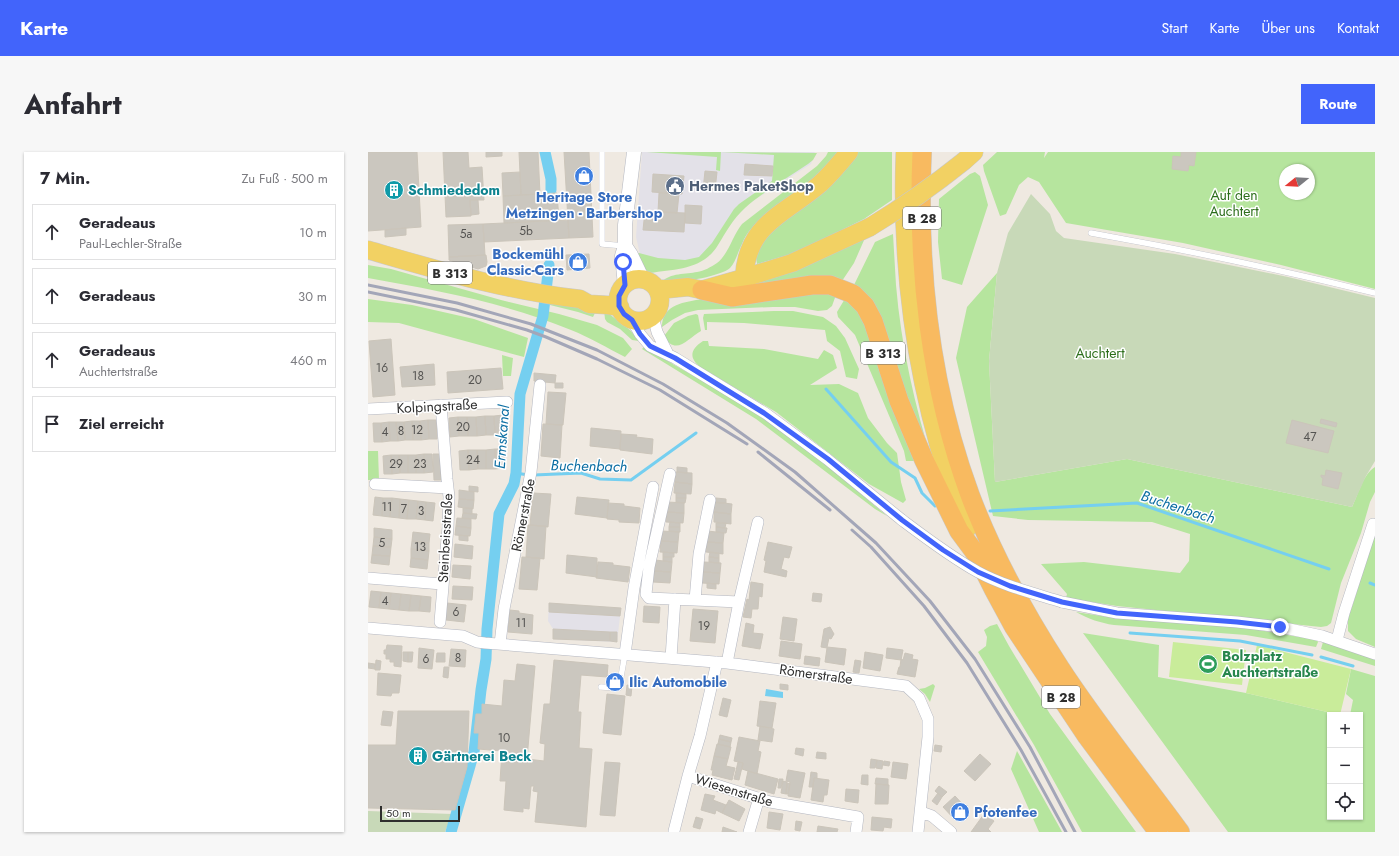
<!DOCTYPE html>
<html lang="de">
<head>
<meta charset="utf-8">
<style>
  :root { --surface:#fff; --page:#f7f7f7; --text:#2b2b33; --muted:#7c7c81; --line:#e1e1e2; --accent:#4264fb }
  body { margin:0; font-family:Jost,sans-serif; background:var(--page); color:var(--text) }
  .controls { position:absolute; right:12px; bottom:12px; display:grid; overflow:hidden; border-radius:0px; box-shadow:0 1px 3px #0004 }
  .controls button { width:36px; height:36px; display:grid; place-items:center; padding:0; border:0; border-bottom:1px solid var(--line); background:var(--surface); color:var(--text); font:20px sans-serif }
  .compass { position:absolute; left:911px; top:12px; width:36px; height:36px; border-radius:50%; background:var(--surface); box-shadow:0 1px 3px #0004; rotate:252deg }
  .scale { position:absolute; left:12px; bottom:10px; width:80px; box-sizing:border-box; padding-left:4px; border:2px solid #2e2e2e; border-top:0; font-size:11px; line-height:14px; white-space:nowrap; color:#2e2e2e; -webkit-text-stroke:3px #fff; paint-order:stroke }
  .stop { position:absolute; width:12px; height:12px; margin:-9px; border:3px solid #4264fb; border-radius:50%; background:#fff }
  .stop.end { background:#4264fb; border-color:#fff; box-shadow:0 1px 4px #0008 }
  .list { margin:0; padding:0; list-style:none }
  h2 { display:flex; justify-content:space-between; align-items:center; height:52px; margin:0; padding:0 16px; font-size:17px }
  h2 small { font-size:13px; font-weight:400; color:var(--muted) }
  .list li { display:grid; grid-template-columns:26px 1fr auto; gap:12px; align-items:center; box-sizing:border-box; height:56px; margin:0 8px 8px; padding:0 8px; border:1px solid var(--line); border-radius:0px }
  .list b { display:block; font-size:15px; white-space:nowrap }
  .list p { margin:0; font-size:13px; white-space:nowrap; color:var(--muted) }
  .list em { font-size:13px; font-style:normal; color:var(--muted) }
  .icon { flex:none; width:22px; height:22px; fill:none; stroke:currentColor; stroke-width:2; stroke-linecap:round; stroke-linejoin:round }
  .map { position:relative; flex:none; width:1007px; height:680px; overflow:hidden; border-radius:0px }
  header { display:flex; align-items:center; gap:24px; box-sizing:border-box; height:56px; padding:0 20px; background:var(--accent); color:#fff }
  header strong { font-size:19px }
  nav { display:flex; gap:22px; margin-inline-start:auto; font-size:14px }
  .intro { display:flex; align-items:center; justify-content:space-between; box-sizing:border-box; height:96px; padding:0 24px }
  h1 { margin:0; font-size:28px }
  .button { padding:10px 18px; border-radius:0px; background:var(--accent); color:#fff; font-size:14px; font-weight:700 }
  main { display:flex; gap:24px; padding:0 24px }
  aside { flex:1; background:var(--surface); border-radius:0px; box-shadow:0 1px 3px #0004 }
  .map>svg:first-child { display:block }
  .industrial { fill:#e3e1e8 }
  .green { fill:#b6e59e; fill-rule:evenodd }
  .cemetery { fill:#c8d9b8 }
  .pitch { fill:#c9ec9a }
  .water { fill:#75cff0 }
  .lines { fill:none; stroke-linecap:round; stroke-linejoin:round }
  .stream { stroke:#75cff0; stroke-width:3 }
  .canal { stroke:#75cff0; stroke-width:11 }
  .building { fill:#cbc7bf; stroke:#cbc5ba }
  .service-casing { stroke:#b4b7c1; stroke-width:6 }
  .minor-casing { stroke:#b4b7c1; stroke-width:12 }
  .tertiary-casing { stroke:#b4b7c1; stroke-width:15 }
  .primary-casing { stroke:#c9c9c9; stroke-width:19 }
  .trunk-casing { stroke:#c9c9c9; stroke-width:20 }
  .service { stroke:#fff; stroke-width:5.5 }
  .minor { stroke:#fff; stroke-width:11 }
  .tertiary { stroke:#fff; stroke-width:14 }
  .primary { stroke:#f2d163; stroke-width:18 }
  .trunk { stroke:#f8ba60; stroke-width:19 }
  .rail { stroke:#a3a6b8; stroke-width:3 }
  .minor-bridge-casing { stroke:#b4b7c1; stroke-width:12; stroke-linecap:butt }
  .primary-bridge-casing { stroke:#c9c9c9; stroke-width:19; stroke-linecap:butt }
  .minor-bridge { stroke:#fff; stroke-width:11 }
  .primary-bridge { stroke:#f2d163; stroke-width:18 }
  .route { stroke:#4264fb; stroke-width:5 }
  .labels { text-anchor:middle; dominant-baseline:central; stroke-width:3; stroke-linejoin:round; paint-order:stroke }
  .number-label { font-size:12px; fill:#555452 }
  .shield { fill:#fff; stroke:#6d6d6d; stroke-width:1 }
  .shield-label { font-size:13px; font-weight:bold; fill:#2e2e2e }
  .service-label { font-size:14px; font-weight:bold; fill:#4e5e75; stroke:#fff; text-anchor:start }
  .culture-label { font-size:14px; font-weight:bold; fill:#0d838f; stroke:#fff; text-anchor:start }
  .park-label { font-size:14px; fill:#2c6e1b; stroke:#fff }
  .shop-label { font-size:14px; font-weight:bold; fill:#366cbe; stroke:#fff; text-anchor:start }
  .street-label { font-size:14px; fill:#2e2e2e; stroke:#fff }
  .leisure-label { font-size:14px; font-weight:bold; fill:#27864d; stroke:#fff; text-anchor:start }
  .water-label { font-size:15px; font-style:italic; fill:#0d6fa3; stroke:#fff }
</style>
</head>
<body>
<header>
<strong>Karte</strong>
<nav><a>Start</a><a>Karte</a><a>Über uns</a><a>Kontakt</a></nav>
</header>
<div class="intro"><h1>Anfahrt</h1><a class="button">Route</a></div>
<main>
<aside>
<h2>7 Min.<small>Zu Fuß · 500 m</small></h2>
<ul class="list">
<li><svg class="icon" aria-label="ahead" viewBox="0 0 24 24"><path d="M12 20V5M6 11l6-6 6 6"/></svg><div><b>Geradeaus</b><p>Paul-Lechler-Straße</p></div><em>10 m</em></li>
<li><svg class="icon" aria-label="ahead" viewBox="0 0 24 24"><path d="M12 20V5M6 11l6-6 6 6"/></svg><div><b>Geradeaus</b></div><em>30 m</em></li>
<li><svg class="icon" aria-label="ahead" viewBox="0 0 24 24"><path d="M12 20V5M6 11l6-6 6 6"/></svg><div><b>Geradeaus</b><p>Auchtertstraße</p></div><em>460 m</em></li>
<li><svg class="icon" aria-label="arrive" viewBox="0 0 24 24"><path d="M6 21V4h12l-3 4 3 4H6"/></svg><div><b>Ziel erreicht</b></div></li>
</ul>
</aside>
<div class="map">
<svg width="1007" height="680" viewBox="0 0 1007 680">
  <rect width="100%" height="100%" fill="#efe9e1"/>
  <path class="industrial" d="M274 0H447L443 12 369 59 332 108 274 111 268 85Z
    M181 451 253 456 249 490 185 487V477L180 469Z"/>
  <path class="green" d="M279 0H353L352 19 348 18 349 5Z
    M353 0 449 1 445 8 440 12C419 26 395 40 377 56 365 67 358 80 350 93 335 118 307 117 282 121 275 117 272 110 269 103L271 101 290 106 317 108 331 105 344 91 366 57 371 52 404 29 406 3Z
    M460 0H471C465 8 458 17 451 23 429 42 402 54 384 76 380 80 376 86 374 92 370 99 368 110 362 116 352 125 306 132 294 130 301 121 319 122 329 120 336 119 343 115 349 111 360 103 365 83 374 72L449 14 458 4Z
    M487 0H524V48L496 67 427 101 389 112 387 99 395 85Z
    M629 0H677L676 6 680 0H1007V137L913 113 815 91 698 71 671 30 660 25 651 33 638 62 632 64 616 19 615 13ZM917 18H941V42H917Z
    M607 20 612 24 620 53 594 133 574 127 570 90 571 47 602 22Z
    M525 82C526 99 527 116 528 133 533 194 547 254 565 313L485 135 507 90Z
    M497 86 486 111 474 129 387 135 384 132Z
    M0 113 23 117 133 148 191 162 229 173 255 186 264 197 257 205C239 196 221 185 203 178 138 151 68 138 0 126Z
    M629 121 621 209 627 330 759 307 984 355C990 343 995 322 1007 315V340L1002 350 993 381 973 431 963 471 959 474 953 475 749 454 698 446 699 442 673 412 716 410 812 421 821 409 822 382 784 370 660 368 625 364 588 206 599 155Z
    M469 140 464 154 459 158 450 159 427 155H405L330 158 317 161 304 168 294 175C294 152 317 150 335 147Z
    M478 145 494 160 550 309H538L536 299 487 183 470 165 469 160Z
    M0 147 44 153 106 167 160 186 156 205 31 171 0 170Z
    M182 152 208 155 227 161 225 165 210 160 182 153Z
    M236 158 262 178 271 189 264 188 252 177 239 170 237 167Z
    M406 159H425L455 165 468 174 477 186 491 217 489 227 478 225 472 199 459 189 457 178 376 171 339 170V178H337L335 166 336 162Z
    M328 162 330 163 333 179C320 186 308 205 296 184L306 171 320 164Z
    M335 189H340L341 194 396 197 450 207 456 198 465 203 469 216 442 233 471 232 490 241 500 266 519 291 529 301 533 330 538 348 535 351 501 332 408 260 332 215C320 205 323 197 335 189Z
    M276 195C314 218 354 239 391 264 437 293 478 329 519 364L507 357 388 267 274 197Z
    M134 203 145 206 143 224H135Z
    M0 299H10L11 328H0Z
    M1007 383V495L988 487 980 479V467Z
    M708 460 746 466 879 476 949 488 950 490 948 495 878 483 746 473C732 471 721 467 708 460Z
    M629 472 641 494 682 562 768 680H714L666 593 610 500 618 494 619 485 616 478 622 474Z
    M715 481 791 493 790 525 878 541 972 563H962V665H992V563H982L985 548 978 542 983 517 1007 524V680H860Z
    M955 490 1007 506V514L953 497Z
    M565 532 567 534 562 550 557 542 551 537 557 536Z
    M649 599 693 678 694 680H671L643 617Z"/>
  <path class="cemetery" d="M663 42 682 62 688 79 696 86 807 102 920 125 1007 146V309L998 324 984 355 759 307 627 330 621 209 629 121 640 81Z
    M0 659 84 662 77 680H0Z"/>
  <path class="pitch" d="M805 490 878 498 874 533 801 525Z
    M889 493 983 517 972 563 878 541Z"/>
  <path class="water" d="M398 537 415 540V546L397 544Z"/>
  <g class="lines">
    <path class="stream" d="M458 237 523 310 547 326 554 341 567 354
      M148 321 160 323
      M166 323 213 321 232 327 263 328 328 281
      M622 359 769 351 961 417
      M1002 431 1007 433
      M762 481 872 489 944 503
      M953 505 985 514"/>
    <path class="canal" d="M177 0 183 27V38
      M83 680 106 600 113 538 118 507 119 477 131 362 146 332 148 321 152 242 175 164 181 113"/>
  </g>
  <path class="building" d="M0 0H49L53 75 0 79Z
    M75 0H100L101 16 114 15 116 48H102L103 64 78 65Z
    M118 0H134V4L118 5Z
    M151 0H170L172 42 153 43Z
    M196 0H221L225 85 201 86Z
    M813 0H828L826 14 821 13 820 19 804 17 805 4 813 5Z
    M377 12 405 14 404 24 376 23Z
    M337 19 349 20 347 38H335Z
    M152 20 153 43 135 44 134 21Z
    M285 22 316 24 314 42 284 40Z
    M189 41 191 68 136 71 135 44Z
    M291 41 311 42 309 61 290 60Z
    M102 48H110L111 62 103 63Z
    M317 53 334 54 333 72 317 71Z
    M277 59 317 61 316 80 275 78Z
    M200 68 201 86 116 90 115 72Z
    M115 72 117 103 81 105 80 73Z
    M38 76V83L17 85V78Z
    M221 102 222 116 199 118 198 103Z
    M118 103 119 110 118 114 110 117 81 108V105Z
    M23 187 27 243 5 245 1 189Z
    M66 212 67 233 34 235 32 215Z
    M133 216 135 237 80 241 79 220Z
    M166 221 188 223 187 231 166 229Z
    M187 231H195V236H187Z
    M180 240 198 241 195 273 178 272Z
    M135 263 136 283H127L126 264Z
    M117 264 118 283 109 284 108 265Z
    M117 264H126L127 283H118Z
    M90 265 91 284 82 285 81 266Z
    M90 265H99L100 284H91Z
    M99 265H108L109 284H100Z
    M953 267 969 271 968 275 952 271Z
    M60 268H68L69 287H61Z
    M60 268 61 287 53 288 52 269Z
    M924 268 966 279 960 301 918 291Z
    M44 269 45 288H37L36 270Z
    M44 269H52L53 288H45Z
    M21 270 22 289 14 290 13 271Z
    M21 270H28L30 289H22Z
    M28 270H36L37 288 30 289Z
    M5 271H13L14 290H6Z
    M175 272 194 273 192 306 173 304Z
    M223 276 253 279 252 297 222 294Z
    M253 282 269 283 268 285 285 287 284 302 252 298Z
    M127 297H136V316L127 317Z
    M127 297V317H118V298Z
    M100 298 101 318H92L91 299Z
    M100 298H109L110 317 101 318Z
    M109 298H118V317H110Z
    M56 302H64L65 320 56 321Z
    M56 302V321H48V303Z
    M65 302H72L73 328H66Z
    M23 303 24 322H16L15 304Z
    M23 303H31L32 321 24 322Z
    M31 303H40V321H32Z
    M40 303H48V321H40Z
    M309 315 319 316V321L309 320Z
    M958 318 974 321 970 337 954 333 955 326 953 325V323L957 324Z
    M308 320 324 321V332L307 330Z
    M307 330 324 332 323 342 306 341Z
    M101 334 110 335V340L101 339Z
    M91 338 106 340V348L91 347Z
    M165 341 183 342 180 375 162 373Z
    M308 341 318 342V346H308Z
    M7 345 15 346 14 364 5 363Z
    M209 345 241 348 239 366 207 362Z
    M15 346H24L22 365 14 364Z
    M24 346 32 347 31 366 22 365Z
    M308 346H318L317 351 308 350Z
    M348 346 358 347V351H348Z
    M32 347 41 348 39 367 31 366Z
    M91 347 106 348 105 357 90 355Z
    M41 348 50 349 48 367H39Z
    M50 349 58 350 57 368 48 367Z
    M58 350 67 351 65 369 57 368Z
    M300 350 316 351V361L299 360Z
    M347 350 364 352 363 362 346 360Z
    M240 351 256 352V354L272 356 271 371 251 370V368L239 367Z
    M95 356H104V362L95 361Z
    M299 360 316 361 315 371 298 370Z
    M346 360 363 362V372L346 370Z
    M95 361 109 362 108 367 94 366Z
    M89 366 103 367V376L88 374Z
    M302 370 312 371V375H301Z
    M348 371H358L357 376 348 375Z
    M160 373 178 374 176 407 158 405Z
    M88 374 103 376 102 384 87 383Z
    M301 375H312V380L301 379Z
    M348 375 359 376 358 381 348 380Z
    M6 376 24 378V387L6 385Z
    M294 379 311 380 310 390 293 389Z
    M340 379 356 381 355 391 339 390Z
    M45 380 62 382 61 391 44 389Z
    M91 383 100 384V389L91 388Z
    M6 385 24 387 23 395 5 394Z
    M44 389 61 391V399L43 397Z
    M293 389 310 390 309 401 292 400Z
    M339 390 355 391V402L338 400Z
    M400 390 424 395 421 406 416 405 413 417 419 419 418 425 396 420 398 409 396 408Z
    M87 392 105 394 104 407 86 405Z
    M5 394 23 395 22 404 4 403Z
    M43 397 61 399 60 408 43 406Z
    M295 400 306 401V405H295Z
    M342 400 351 401V406L341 405Z
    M4 403 22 404 21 413 3 411Z
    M199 403 229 406V425L198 421Z
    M154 405 172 406 169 438 151 437Z
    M295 405H304V410L295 409Z
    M341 405 351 406V411L341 410Z
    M43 406 60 408 59 417 42 415Z
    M287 408 304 410 303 420 286 419Z
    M230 410 245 411V413L262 415 260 430 228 426Z
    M336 410 353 411 352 421 335 420Z
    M85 413 103 414 102 427 84 425Z
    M286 419 303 420 302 431 285 430Z
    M335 420 352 421 351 432 334 431Z
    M383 430 395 432 394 445 391 444 390 457H384L383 466 375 465 379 447 381 448Z
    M339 431 348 432V437L339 436Z
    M85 434 105 435 104 448 84 447Z
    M3 439 13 440 11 456 1 455Z
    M13 440 23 441 21 457 11 456Z
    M23 441 33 442 31 458 21 457Z
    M445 441 454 442 453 450 444 449Z
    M33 442 43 443 41 459 31 458Z
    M43 443 53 444 51 459H41Z
    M53 444 63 445 62 460 51 459Z
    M79 451 98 453 96 470 78 468Z
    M181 451 253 456 252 464 181 460Z
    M276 454 292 455 291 471 275 470Z
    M325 457 350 459 347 491 322 489Z
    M142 458 151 459V461L165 463 164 482 140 480Z
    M415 465 429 467 426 489 412 487Z
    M378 471 386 473 385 481 395 482 392 497 374 494Z
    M462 475 466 482 463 487 461 486 459 495 478 497 476 513 457 510 459 496 453 495 456 477Z
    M185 477 242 480V489L185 487Z
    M242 480H249V490L242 489Z
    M413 489 434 492 432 507 411 504Z
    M19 493 34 494 33 515 26 514V510H22V507H18V502H16V498H18Z
    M51 496 66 498 64 517 50 516Z
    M519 496 535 498 533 508 518 506Z
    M83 497 98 498 97 515 81 514Z
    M35 500H40V510L35 509Z
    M40 500H45L44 510H40Z
    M497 500 515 503 512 519 495 516Z
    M69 501H77V510H68Z
    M537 501 545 503 544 507 550 508 547 525 529 522 531 515H532L533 507 535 508Z
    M437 504 452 506 451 514 436 512Z
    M8 508 13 509 12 518H7Z
    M186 508 240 513 239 525 213 523 210 560H213L211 596 224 597 218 675 167 670 170 640 165 639 166 634H163L161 657 155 656V660L136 658 138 629H132L134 599 110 597 111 581H106L108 562H114V552L134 554 136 528 147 529 149 512 167 514 159 607 176 609 177 592 172 591 176 552H182Z
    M487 508 493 509 491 521 485 520Z
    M0 511 7 512V517L0 516Z
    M76 515H81L80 526 75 525Z
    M10 521 33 523 31 541H24L23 544 9 543Z
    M412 532 420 533V538L412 537Z
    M259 533 264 534 263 544 258 543Z
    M239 542 257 544 253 583 235 581Z
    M355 546 363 548 359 565 351 563Z
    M392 549 408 551 404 576 389 574Z
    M15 559 25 560 23 574 13 573Z
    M30 559H101L99 615 87 658 0 656V593H28Z
    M392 574 406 577 404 590 390 588Z
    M352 583 364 586 363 590 351 587Z
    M371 585 392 589 390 599 393 600 389 622 374 617 375 611 366 609Z
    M351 587 363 590 362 595 350 592Z
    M349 592 363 595 360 607 346 604Z
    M567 593 574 594 573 600 566 599Z
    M428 596 436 597 435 604 427 602Z
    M449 600 458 601V607L448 606Z
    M612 602 623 612 607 629 596 619Z
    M346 604 360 607 358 614 367 616 364 628 344 623 345 618H343Z
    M503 607 509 608 507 616H502Z
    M509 608 515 609 514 617 508 616Z
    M516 609 522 610 521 614 515 613Z
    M237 610 252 611 247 664 232 663Z
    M370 610 375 611 371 628 366 627Z
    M525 610 540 612 538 627 523 625Z
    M420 618 437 621 432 646 420 644 422 630 418 629Z
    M380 619 410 627 406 642 377 633Z
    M443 620 449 621V626H446L445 635H441Z
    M494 623H500V633L493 632Z
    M446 626 461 628 459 643H456L455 650 443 648Z
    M508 626 520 627V633L507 632Z
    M411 627H415L413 636H410Z
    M415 629 419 630 418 642 413 641Z
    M419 631 422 632 420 642H418Z
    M508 632 521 633 520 652H507Z
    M571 634 579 640 574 645 567 639Z
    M478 637 491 638 490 651 477 649Z
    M570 641 574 645 569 653 564 649Z
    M337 642 347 644 345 648 358 653 354 661 348 658 347 662 333 658Z
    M587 644 600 658 588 669 575 655Z
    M361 648 377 657 371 669 354 661Z
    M401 660 415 662 412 678 399 676Z
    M616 662 626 669 620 677 623 680H603Z
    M328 665 335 667 332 677 325 675Z
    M504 665 524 667 523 676 516 675 515 679 503 678Z
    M428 669 434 670 432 679 427 678Z
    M450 674 470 677 469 680H449Z
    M355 675 369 680H354Z"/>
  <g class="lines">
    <g class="service-casing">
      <path id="service" d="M234 0V92L257 94
        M723 81C818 98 913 118 1007 141
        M233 535 251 536 257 502"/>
    </g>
    <g class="minor-casing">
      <path id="minor" d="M285 164 289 180 300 202
        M264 168 272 182 282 194 307 206 397 261 459 307 534 368
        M0 257 139 250
        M302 322 281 415 278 442 281 446 371 450
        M7 332 80 336
        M0 426 74 432
        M327 448 331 402 342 348
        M694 450 749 461 869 470 912 475 954 484 1007 502
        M72 470 80 375 81 345 79 327 73 253
        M0 476 95 484 109 490 117 491 359 511 538 534 551 546 560 567V585L550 680
        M969 488 976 461 1005 372
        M132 492 136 457 163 320 172 233
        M257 502 266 436 285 335
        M303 506 307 447
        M359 511 371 450 390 370
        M320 624 402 650 490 665 488 680
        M553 660 564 664 583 680
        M306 679 320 624 332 584 349 510
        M381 680 391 646"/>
    </g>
    <g class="tertiary-casing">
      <path id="tertiary" d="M257 94 263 103 275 128
        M257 133 254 104 257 94V73L266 0"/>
    </g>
    <g class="primary-casing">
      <path id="primary" d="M537 0C532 131 551 255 599 377
        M596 9 606 0
        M0 98C70 118 139 139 212 147L221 152 239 153 252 155
        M376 126C379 71 416 63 452 32 463 22 472 11 481 0
        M250 148a21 21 0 1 1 42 0a21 21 0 1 1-42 0Z
        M289 137H300L320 135 334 138 376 126 424 111 502 75"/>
    </g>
    <g class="trunk-casing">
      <path id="trunk" d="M554 0C549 115 562 235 602 343 625 404 657 462 692 516 729 573 772 625 812 680
        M334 138 364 145 444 133H462L485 142 497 154 505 169 531 249 556 308 591 379 608 402 626 438 646 475 718 583 790 680"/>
    </g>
    <use href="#service" class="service"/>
    <use href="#minor" class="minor"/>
    <use href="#tertiary" class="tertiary"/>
    <use href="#primary" class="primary"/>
    <use href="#trunk" class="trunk"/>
    <path class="rail" d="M0 133 89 151 163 172 229 198 295 232 359 271 427 320 508 391 562 449 607 507 662 595 707 680
      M0 140 88 158 159 178 178 185 229 207 292 238 379 292
      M390 300 462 358
      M484 378 503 395 556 454 599 511 653 598 698 680"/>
    <g class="minor-bridge-casing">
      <path id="minor-bridge" d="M534 368C558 386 583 405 610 420 636 434 665 441 694 450"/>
    </g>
    <g class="primary-bridge-casing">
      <path id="primary-bridge" d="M502 75C535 55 566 33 596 9"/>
    </g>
    <use href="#minor-bridge" class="minor-bridge"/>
    <use href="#primary-bridge" class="primary-bridge"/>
  </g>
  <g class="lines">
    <path class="route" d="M255 110 257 133 251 144V154L256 162 264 168 272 182 282 194 307 206 396 261 460 307 534 368 575 398 610 420 642 434 694 450 749 461 869 470 912 475"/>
  </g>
  <defs>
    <g id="shop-disc" transform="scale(1)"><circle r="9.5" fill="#3f7fe0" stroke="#fff"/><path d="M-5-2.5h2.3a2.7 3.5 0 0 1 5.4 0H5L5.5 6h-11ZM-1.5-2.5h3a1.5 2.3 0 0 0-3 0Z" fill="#fff"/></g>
    <g id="civic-disc" transform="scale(1)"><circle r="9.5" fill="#5c6f8a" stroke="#fff"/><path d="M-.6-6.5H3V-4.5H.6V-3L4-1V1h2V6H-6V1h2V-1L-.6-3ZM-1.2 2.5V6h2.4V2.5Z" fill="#fff"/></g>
    <g id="building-disc" transform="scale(1)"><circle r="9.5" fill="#0f9aa8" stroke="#fff"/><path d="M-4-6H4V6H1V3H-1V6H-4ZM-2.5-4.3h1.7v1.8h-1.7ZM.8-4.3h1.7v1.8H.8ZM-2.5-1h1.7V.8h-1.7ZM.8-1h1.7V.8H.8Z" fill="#fff"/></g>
    <g id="stadium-disc" transform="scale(1)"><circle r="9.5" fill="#2e9e5b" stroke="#fff"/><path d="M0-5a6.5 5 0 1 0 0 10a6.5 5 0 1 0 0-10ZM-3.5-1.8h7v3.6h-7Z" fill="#fff"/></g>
  </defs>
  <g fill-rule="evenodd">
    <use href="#shop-disc" x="216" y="24"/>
    <use href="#civic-disc" x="307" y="34"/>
    <use href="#building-disc" x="26" y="38"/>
    <use href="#shop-disc" x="210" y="110"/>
    <use href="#stadium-disc" x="840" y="512"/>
    <use href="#shop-disc" x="247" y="530"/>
    <use href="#building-disc" x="50" y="604"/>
    <use href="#shop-disc" x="592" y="660"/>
  </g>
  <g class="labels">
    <g class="number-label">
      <text x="158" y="79">5b</text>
      <text x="98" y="82">5a</text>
      <text x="14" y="216">16</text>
      <text x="50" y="224">18</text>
      <text x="107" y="228">20</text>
      <text x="95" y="275">20</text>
      <text x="49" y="278">12</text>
      <text x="33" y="279">8</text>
      <text x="17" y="280">4</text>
      <text x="942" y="285">47</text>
      <text x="105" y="308">24</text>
      <text x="28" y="312">29</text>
      <text x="52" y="312">23</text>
      <text x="19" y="355">11</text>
      <text x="36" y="357">7</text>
      <text x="53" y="359">3</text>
      <text x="14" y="391">5</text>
      <text x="52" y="395">13</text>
      <text x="17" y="449">4</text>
      <text x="88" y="460">6</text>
      <text x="153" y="471">11</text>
      <text x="336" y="474">19</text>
      <text x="90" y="506">8</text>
      <text x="58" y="507">6</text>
      <text x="136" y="586">10</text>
    </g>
    <g class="shield">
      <rect x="535" y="55" width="38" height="22" rx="3"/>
      <rect x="60" y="110" width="44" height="22" rx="3"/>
      <rect x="493" y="190" width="44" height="22" rx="3"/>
      <rect x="674" y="534" width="38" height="22" rx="3"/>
    </g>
    <g class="shield-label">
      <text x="554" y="66">B 28</text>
      <text x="82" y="121">B 313</text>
      <text x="515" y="201">B 313</text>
      <text x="693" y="545">B 28</text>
    </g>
    <g class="service-label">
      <text x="321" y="34">Hermes PaketShop</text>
    </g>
    <g class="culture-label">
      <text x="40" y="38">Schmiededom</text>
      <text x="64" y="604">Gärtnerei Beck</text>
    </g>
    <g class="park-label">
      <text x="866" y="43">Auf den<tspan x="866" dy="16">Auchtert</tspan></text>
      <text x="732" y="201">Auchtert</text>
    </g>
    <g class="shop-label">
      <text x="216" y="45" text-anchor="middle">Heritage Store<tspan x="216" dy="16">Metzingen - Barbershop</tspan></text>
      <text x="196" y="102" text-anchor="end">Bockemühl<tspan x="196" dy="16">Classic-Cars</tspan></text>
      <text x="261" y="530">Ilic Automobile</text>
      <text x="606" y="660">Pfotenfee</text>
    </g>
    <g class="street-label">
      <text transform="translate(69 254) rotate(-3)">Kolpingstraße</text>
      <text transform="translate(155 363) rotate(-79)">Römerstraße</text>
      <text transform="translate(77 386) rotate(-87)">Steinbeisstraße</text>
      <text transform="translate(448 522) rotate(8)">Römerstraße</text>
      <text transform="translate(366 638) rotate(17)">Wiesenstraße</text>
    </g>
    <g class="leisure-label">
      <text x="854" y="504">Bolzplatz<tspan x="854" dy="16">Auchtertstraße</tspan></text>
    </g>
    <g class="water-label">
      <text transform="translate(134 285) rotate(-86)">Ermskanal</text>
      <text transform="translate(221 314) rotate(1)">Buchenbach</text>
      <text transform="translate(810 355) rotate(18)">Buchenbach</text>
    </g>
  </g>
</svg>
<div class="controls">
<button>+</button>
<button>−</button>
<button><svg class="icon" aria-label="locate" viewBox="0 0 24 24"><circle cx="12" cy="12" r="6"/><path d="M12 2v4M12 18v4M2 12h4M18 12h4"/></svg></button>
</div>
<svg class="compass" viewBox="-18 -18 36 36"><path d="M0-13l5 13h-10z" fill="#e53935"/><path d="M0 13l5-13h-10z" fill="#7c7c81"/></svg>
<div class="scale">50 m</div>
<div class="stop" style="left:255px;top:110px"></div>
<div class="stop end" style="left:912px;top:475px"></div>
</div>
</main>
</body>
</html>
